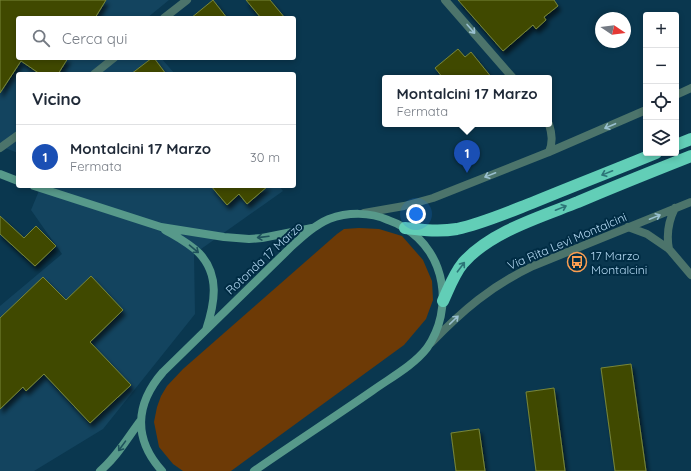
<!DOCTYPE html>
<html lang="it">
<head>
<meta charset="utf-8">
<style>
  :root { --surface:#fff; --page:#f6f6f7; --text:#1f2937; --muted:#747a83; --line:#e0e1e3; --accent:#7c3aed }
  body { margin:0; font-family:Quicksand,sans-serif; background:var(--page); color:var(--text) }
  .controls { position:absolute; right:12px; top:12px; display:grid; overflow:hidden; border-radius:4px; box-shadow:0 2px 6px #0003 }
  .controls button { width:36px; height:36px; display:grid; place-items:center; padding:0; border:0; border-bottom:1px solid var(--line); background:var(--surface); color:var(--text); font:20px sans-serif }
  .compass { position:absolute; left:595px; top:12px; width:36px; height:36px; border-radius:50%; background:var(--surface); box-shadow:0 2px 6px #0003; rotate:103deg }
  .you { position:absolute; left:416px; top:214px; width:14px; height:14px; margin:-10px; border:3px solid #fff; border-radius:50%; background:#1a73e8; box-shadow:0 0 0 6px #1a73e833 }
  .badge { display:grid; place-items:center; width:26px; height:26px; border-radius:50%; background:var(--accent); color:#fff; font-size:13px; font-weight:700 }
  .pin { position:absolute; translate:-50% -33px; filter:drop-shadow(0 1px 2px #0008) }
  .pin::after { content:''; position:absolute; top:21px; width:14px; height:12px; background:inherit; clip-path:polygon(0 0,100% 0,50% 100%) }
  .popup { position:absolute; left:382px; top:75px; width:170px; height:52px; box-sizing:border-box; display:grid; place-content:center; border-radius:4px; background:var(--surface); filter:drop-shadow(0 1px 3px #0005); font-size:13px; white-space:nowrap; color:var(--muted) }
  .popup b { font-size:15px; color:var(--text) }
  .popup::after { content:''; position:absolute; left:50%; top:100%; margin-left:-8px; border:8px solid transparent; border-top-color:var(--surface) }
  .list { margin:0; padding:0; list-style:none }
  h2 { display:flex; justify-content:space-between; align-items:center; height:52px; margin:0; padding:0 16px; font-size:17px }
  h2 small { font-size:13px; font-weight:400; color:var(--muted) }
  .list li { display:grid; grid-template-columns:26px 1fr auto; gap:12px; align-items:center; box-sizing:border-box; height:64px; padding:0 16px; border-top:1px solid var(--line) }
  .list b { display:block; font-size:15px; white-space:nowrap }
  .list p { margin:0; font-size:13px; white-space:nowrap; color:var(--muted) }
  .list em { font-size:13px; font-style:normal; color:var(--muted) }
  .icon { flex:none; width:22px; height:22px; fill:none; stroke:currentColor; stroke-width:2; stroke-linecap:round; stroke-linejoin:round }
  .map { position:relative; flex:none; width:691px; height:471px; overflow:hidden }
  .search { position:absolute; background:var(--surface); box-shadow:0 2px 6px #0003; left:16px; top:16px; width:280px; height:44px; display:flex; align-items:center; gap:10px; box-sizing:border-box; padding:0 14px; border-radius:4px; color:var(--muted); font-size:15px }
  .panel { position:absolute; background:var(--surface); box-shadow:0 2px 6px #0003; left:16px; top:72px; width:280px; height:116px; border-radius:4px }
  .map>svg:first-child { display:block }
  .built { fill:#13445f }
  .green { fill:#6d3a06 }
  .building { fill:#414a05; stroke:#788637; filter:url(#shadow) }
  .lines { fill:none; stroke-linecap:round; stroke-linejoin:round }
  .street { stroke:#4c746b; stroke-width:8 }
  .secondary { stroke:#57998a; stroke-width:8 }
  .highway { stroke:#62ceb7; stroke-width:12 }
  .oneway { stroke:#9ac0d0 }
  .oneway2 { stroke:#2c7578 }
  .oneway3 { stroke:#1e525c }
  .labels { text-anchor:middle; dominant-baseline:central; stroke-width:4; stroke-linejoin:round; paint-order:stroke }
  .street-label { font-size:12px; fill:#b4d9f2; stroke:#002c44 }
  .poi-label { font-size:12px; fill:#b4d9f2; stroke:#002c44; text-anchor:start }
</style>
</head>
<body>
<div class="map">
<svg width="691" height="471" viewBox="0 0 691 471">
  <defs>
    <filter id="shadow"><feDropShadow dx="2.5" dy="4.5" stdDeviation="2" flood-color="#0009"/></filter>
  </defs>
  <rect width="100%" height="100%" fill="#0a374f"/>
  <path class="built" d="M0 0H169L147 18H18V58H161L175 74H18V153L0 146Z
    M41 186H279L283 191 194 254 195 314 103 429 34 471H0V306L62 254 31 210Z"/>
  <path class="green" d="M359 228 379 229 402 236 423 260 432 281 433 300 426 319 404 345 231 471H183L173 464 159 447 154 422 157 407 161 396 167 386 183 369 337 234 344 229Z"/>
  <path class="building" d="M0 0H106L95 18H18V58H68L58 74H40L21 61 0 93Z
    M213 0 227 18H191Z
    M246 0H270L285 18H261Z
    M458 0H554L558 6 544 17 546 20 536 29 533 25 503 51Z
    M458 49 465 57 471 52 492 78H443L435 68Z
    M152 58H154L166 74H131Z
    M211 186H268L247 204 239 194 227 205Z
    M0 216 24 238 36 226 56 246 35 266 0 234Z
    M91 276 123 310 90 342 131 385 90 423 44 374 26 391 23 387 0 409V318L43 277 66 300Z
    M631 364 646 471H615L601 368Z
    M554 388 565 471H536L526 392Z
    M479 429 485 471H456L451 433Z"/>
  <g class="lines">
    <path class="street" d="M445 0 513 78
      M164 18 187 0
      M94 74 114 58
      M676 95 691 88
      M549 124C552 134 553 142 549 152
      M0 148 18 135
      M364 213 404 206 433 198 549 152 646 110
      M628 227 647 234 669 249 691 275
      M669 249C666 234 668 222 675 208
      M431 343C463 310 491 286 533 266L691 202"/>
    <path class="secondary" d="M0 174 18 181
      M34 186 161 227 224 237 249 239 262 238 312 228
      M165 230C177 237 189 243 199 253 220 275 215 303 206 330
      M100 471C117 457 128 437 141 420
      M162 471C133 439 135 404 163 372L292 246C303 236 315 225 329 219 348 212 370 212 388 220 394 222 400 225 405 228 446 253 454 309 427 348 413 366 390 378 372 391 333 418 293 444 254 471"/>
    <path class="highway" d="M676 145 691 139
      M405 228C423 230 439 232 457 229 481 224 509 212 532 203 573 186 615 170 656 153
      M443 301C449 288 454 274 463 263 490 232 540 217 578 202 615 186 653 171 691 156"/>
  </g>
  <defs><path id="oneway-shaft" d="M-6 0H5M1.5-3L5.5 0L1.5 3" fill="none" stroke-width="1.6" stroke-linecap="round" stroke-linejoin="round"/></defs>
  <g class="oneway">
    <use href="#oneway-shaft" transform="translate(471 29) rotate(49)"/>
    <use href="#oneway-shaft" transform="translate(610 126) rotate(157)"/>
    <use href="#oneway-shaft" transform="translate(490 175) rotate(158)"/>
    <use href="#oneway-shaft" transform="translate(655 217) rotate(-22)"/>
    <use href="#oneway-shaft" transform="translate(454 320) rotate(-44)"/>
  </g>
  <g class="oneway2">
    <use href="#oneway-shaft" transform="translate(607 173) rotate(158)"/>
    <use href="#oneway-shaft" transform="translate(561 208) rotate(-22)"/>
    <use href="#oneway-shaft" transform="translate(461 267) rotate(-53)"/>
  </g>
  <g class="oneway3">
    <use href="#oneway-shaft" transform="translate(263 237) rotate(173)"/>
    <use href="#oneway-shaft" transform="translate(194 249) rotate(40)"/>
    <use href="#oneway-shaft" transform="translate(122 446) rotate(126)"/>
  </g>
  <defs>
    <g id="bus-ring" transform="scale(1)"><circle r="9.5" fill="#002c44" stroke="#fb9e51" stroke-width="1.5"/><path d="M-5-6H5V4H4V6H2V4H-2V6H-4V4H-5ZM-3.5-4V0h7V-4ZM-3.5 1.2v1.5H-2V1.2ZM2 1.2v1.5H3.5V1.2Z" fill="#fb9e51"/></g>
  </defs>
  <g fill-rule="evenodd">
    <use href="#bus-ring" x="577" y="262"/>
  </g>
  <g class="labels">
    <g class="street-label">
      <text transform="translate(567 241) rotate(-23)">Via Rita Levi Montalcini</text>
      <text transform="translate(264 258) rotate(-43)">Rotonda 17 Marzo</text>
    </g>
    <g class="poi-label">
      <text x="591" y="255">17 Marzo<tspan x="591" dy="14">Montalcini</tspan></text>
    </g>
  </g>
</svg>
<div class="controls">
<button>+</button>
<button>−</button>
<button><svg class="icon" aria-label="locate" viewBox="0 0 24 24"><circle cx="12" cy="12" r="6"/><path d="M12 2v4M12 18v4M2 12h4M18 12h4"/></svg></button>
<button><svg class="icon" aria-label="layers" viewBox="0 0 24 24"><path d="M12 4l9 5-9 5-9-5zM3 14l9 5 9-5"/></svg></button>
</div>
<svg class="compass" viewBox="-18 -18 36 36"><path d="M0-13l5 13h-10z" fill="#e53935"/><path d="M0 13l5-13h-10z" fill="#747a83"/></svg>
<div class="you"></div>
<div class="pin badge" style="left:467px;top:173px;background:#1a4fb4">1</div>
<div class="popup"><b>Montalcini 17 Marzo</b>Fermata</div>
<div class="search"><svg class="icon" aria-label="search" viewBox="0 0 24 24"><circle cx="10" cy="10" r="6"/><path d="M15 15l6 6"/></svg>Cerca qui</div>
<section class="panel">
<h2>Vicino<small></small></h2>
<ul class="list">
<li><span class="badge" style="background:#1a4fb4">1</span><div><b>Montalcini 17 Marzo</b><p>Fermata</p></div><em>30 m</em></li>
</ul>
</section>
</div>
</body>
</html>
